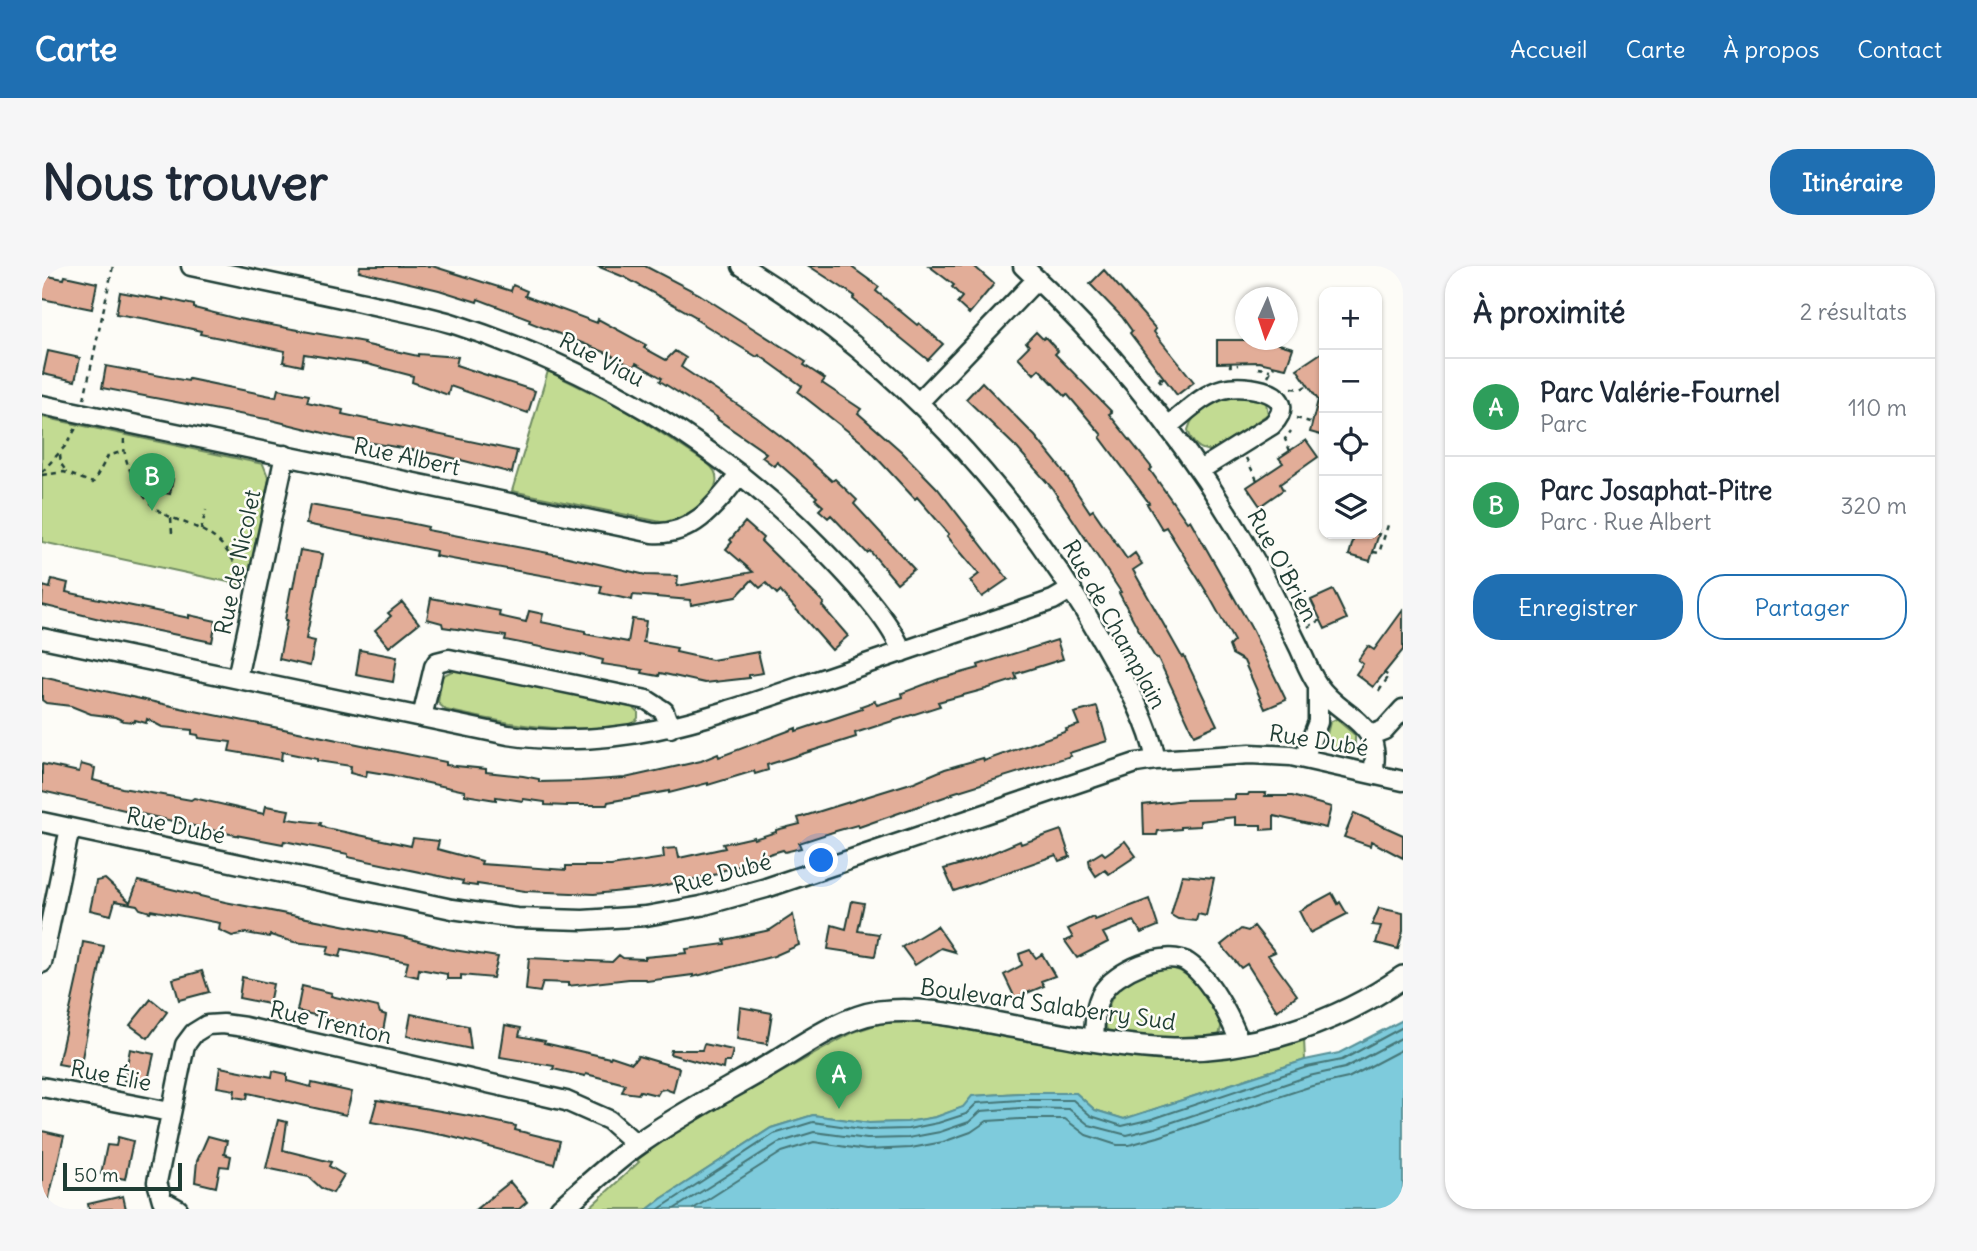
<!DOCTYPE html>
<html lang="fr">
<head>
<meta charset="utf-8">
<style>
  :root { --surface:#fff; --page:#f6f6f7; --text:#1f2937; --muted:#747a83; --line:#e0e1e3; --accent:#1f6fb2 }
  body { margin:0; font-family:Delius,sans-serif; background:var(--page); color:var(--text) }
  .controls { position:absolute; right:21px; top:21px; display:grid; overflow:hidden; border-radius:14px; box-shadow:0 2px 5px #0004 }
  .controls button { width:63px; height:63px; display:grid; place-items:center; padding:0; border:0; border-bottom:2px solid var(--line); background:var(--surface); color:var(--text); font:35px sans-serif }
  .compass { position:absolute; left:1193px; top:21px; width:63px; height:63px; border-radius:50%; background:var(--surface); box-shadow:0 2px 5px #0004; rotate:183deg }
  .scale { position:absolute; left:21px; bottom:18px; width:119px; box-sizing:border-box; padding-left:7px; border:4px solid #1f3d34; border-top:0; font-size:19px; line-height:24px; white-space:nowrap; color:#1f3d34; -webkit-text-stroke:5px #fdfcf7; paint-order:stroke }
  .you { position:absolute; left:780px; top:595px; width:24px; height:24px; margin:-18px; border:5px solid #fff; border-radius:50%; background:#1a73e8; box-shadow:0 0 0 10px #1a73e833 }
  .badge { display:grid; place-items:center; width:46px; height:46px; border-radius:50%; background:var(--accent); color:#fff; font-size:23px; font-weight:700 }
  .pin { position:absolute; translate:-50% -58px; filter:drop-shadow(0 2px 4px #0008) }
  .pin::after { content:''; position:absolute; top:37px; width:24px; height:21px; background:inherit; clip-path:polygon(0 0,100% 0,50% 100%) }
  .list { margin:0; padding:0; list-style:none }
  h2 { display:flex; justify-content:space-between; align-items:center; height:91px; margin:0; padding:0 28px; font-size:30px }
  h2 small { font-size:23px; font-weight:400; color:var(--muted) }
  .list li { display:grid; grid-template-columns:46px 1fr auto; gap:21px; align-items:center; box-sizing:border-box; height:98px; padding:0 28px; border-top:2px solid var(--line) }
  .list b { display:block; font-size:26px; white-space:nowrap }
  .list p { margin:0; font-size:23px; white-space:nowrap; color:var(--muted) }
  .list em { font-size:23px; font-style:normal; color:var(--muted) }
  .actions { display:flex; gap:14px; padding:21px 28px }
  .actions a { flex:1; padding:16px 0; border:2px solid var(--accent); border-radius:28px; text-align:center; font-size:24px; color:var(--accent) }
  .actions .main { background:var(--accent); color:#fff }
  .icon { flex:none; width:38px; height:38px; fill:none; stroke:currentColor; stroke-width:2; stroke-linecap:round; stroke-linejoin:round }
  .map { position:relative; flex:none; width:1361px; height:943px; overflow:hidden; border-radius:28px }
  header { display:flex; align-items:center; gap:42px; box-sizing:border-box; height:98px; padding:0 35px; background:var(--accent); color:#fff }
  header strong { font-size:33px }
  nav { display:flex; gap:38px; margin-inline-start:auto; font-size:24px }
  .intro { display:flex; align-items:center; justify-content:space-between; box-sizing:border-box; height:168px; padding:0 42px }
  h1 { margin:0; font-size:49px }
  .button { padding:18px 32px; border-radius:28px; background:var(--accent); color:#fff; font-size:24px; font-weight:700 }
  main { display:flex; gap:42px; padding:0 42px }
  aside { flex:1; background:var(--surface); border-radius:28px; box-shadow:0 2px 5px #0004 }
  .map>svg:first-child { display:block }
  .green { fill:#c2db92; stroke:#708c63; stroke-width:2 }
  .water { fill:#7ecbdc; stroke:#589299; stroke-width:2 }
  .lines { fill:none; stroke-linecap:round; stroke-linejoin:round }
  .shore { stroke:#457677; stroke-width:2 }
  .building { fill:#e2ad98; stroke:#1f3d34; stroke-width:2 }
  .minor-casing { stroke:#1f3d34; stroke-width:23 }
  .tertiary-casing { stroke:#1f3d34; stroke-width:26 }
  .path { stroke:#1f3d34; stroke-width:2.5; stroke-dasharray:5 5; stroke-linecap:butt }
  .minor { stroke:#fdfcf7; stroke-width:18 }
  .tertiary { stroke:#fdfcf7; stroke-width:21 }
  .labels { text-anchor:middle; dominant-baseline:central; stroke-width:5; stroke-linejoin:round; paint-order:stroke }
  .street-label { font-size:23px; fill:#1f3d34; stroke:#fdfcf7 }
</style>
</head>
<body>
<header>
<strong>Carte</strong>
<nav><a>Accueil</a><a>Carte</a><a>À propos</a><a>Contact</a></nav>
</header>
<div class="intro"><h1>Nous trouver</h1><a class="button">Itinéraire</a></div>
<main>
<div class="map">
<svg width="1361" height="943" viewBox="0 0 1361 943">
  <rect width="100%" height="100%" fill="#fdfcf7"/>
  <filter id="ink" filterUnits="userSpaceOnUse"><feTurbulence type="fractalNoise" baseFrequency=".0143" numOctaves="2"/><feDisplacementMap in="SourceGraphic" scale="14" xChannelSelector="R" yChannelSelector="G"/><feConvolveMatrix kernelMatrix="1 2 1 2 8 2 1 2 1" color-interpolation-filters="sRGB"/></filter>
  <g filter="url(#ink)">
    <path class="green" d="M506 105 586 145 666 198C695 221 642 256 619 256L470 225Z
      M1197 130 1214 131 1224 136 1226 148 1172 184C1158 186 1150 178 1146 164 1151 143 1177 131 1197 130Z
      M0 151 221 198 227 213 205 320 0 276Z
      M412 404 590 441 596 446V452C589 461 577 460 566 461 511 467 457 456 404 444L396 437 400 410Z
      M1294 453 1313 469V479L1307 486 1304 484C1295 486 1288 482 1287 472H1284L1288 456Z
      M1123 701C1149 702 1169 735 1180 757L1177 770 1132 775 1067 767C1062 760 1063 754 1065 746 1072 716 1095 708 1123 701Z
      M855 755 885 757 1022 781 1133 794 1194 790 1262 773 1263 794 1082 853 1053 844 1034 827H977L931 830 922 841 894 851 865 856 827 857 771 849 729 862 619 933 606 943H546L597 896 595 894 641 861 812 766 833 759Z"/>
    <path class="water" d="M1361 754V943H606L619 933 729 862 771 849 827 857 865 856 894 851 921 841 930 830 977 827H1034L1053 844 1082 853 1263 794 1297 787Z"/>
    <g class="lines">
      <path class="shore" d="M617 943 732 868 771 856 826 864 866 863 896 857 924 848 935 837 978 834H1031L1049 850 1080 860 1110 853 1265 801 1300 794 1361 761
        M632 943 736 877 772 866 825 873 866 872 898 866 927 856 939 845 978 842 1027 843 1047 859 1085 869 1113 862 1267 810 1303 802 1361 771
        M651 943 740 886 772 876 824 884 869 882 901 876 929 866 945 855 978 853H1023L1044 869 1075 879H1087L1116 871 1270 820 1306 812 1361 783"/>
    </g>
    <path class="building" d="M318 0H390L469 25 471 19 485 25 483 30 555 57 556 53 604 79 602 82 624 94 633 85 644 92 639 101 714 151 749 178 790 215 793 213 815 234 812 238 872 303 855 317 828 285 825 287 789 249 786 252 777 244 781 240 773 233 775 231 735 196 732 200 720 191 724 187 675 153 676 152 618 115 620 112 594 97 591 101 565 87 487 56 488 53 436 33 435 36 397 24 317 5Z
      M555 0H603L657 28 764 96 762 99 783 113 780 117 819 143 816 147 859 185 896 223 966 313 940 331 928 315 937 308 905 270 907 268 875 231 873 233 821 177 756 126 760 120 717 89 715 91 653 53 654 51 582 11Z
      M767 0H808L837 21 834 25 875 59 877 57 901 78 886 94 811 33 813 30Z
      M887 0H932L952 18 927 48 915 37 920 31 910 21 912 19Z
      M1062 4 1114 63 1112 66 1152 116 1135 129 1088 67 1090 65 1080 51 1048 18Z
      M0 9 22 13 23 10 55 17 50 43 0 33Z
      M78 26 121 34V32L152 39V42L196 53 322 76 321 78 376 90V88L416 91 414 99 493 125 486 147 408 120 406 129 370 116 371 110 325 98 262 88 260 100 241 96 243 85 158 68 159 65 105 53 74 48Z
      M994 66 1001 73 1003 71 1016 85 1013 88 1070 146 1067 148 1110 202 1108 204 1145 256 1148 254 1211 365 1244 434 1223 443 1202 395 1190 388 1187 380 1192 375 1167 330 1124 261 1120 263 1105 238 1107 237 1058 171 1060 169 1025 128 1023 130 997 103 992 108 976 91 987 80 984 76Z
      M1175 74H1223L1251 82 1244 102 1217 96 1175 97Z
      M6 85 38 92 33 115 1 108Z
      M1282 85V170L1268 166 1276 134 1255 103Z
      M64 100 146 115 147 113 234 131 236 123 267 129 265 136 301 144 300 148 475 185 470 207 399 189 302 172 229 154 60 122Z
      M940 116 993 170 1019 202 1048 246 1051 244 1085 293 1093 287 1100 298 1091 304 1140 391 1142 390 1175 459 1152 469 1116 392 1114 393 1100 370 1077 327 1079 326 1010 222 975 182 924 133Z
      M1264 174 1276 191 1238 218 1241 224 1218 240 1205 221 1241 197 1237 192Z
      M112 209 131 213 128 228 109 224Z
      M268 239 353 254 386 261 385 264 522 290 604 309 636 310 635 320 711 306 684 283 690 276 688 274 703 256 721 272 719 275 782 337 780 340 806 370 790 384 738 325 735 328 724 317 718 322 710 314 694 331 649 339 648 334 591 329 590 334 558 327 560 320 393 290 394 285 264 258Z
      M1313 268H1337L1328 295 1307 289Z
      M258 284 281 288 264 373 273 375 268 400 237 393 245 354H243L249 322H251Z
      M10 313 26 317 24 326 147 352V349L174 355 170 376 66 355 0 339 1 320 8 322Z
      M1291 324 1305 353 1283 363 1269 334Z
      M389 332 458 345 457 350 484 356 487 345 501 348 499 356 543 365V368L586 376 590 353 604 355 601 376 635 382 634 386 670 394 716 386 721 407 707 409V412L663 417 618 407 617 410 600 407 601 404 560 398 561 394 544 390 463 374 464 370 401 361 400 357 385 353Z
      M360 336 377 357 347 381 333 364 349 350 346 347Z
      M1361 344V384L1331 421 1314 408 1321 398 1316 394 1326 380 1332 384Z
      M1015 374 1021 393 973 408 975 413 944 423 896 436 898 440 813 467 814 471 725 499 726 504 713 508 712 505 666 519V517L627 527V525L566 536 565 539H525V540L503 539V536L481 533V535L454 531V534L423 529V525L349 509 325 505 324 511 308 507 309 500 275 495V493L240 486 239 494 187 485 189 476 157 472 156 469 150 468V464L120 461 105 453 104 457 93 454 92 456 82 455 73 451 49 448 29 440 4 437 0 434V411L148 444 404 496V499L444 503V506L481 510 497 513V516L539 515 583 512 659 495 676 488 677 491 754 462V465L820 443 819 440 833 435 835 439 861 431 860 427 897 413 937 402 936 399Z
      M318 384 355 391 351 416 314 409Z
      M1055 441 1065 475 1027 487 1029 490 910 527 911 528 817 561 815 559 794 565 757 577 759 582 743 586 741 584 717 591 718 594 679 605 680 607 610 622 552 628 483 625 435 618V620L420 618 421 615 306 591V588L242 575 241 578 178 566 0 525V498L37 506 39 498 53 502 51 514 80 522 149 534 152 532 222 548 224 540 247 544 245 553 279 557 278 559 284 562 369 580 371 572 397 575 395 583 440 595 439 598 524 604V600H569L622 592 621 583 635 582 637 592 683 582 681 578 712 571V573L734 566V564L758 558 756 552 872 516 903 503 941 492 942 495 1025 465 1024 463 1037 459 1032 447Z
      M1207 527H1224L1223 530H1250L1289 541 1284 562 1232 550V563L1219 564V559H1193V551L1158 555V560L1139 561V563L1116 565 1115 569H1102L1101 539 1143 534 1193 533V529H1206Z
      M1312 547 1361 569V592L1329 575 1328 580 1302 571Z
      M1019 564 1028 591 1017 595 1014 589 912 625 902 603 936 593 978 575 979 578Z
      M1083 575 1094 590 1067 608 1063 604 1054 610 1048 601 1047 594 1060 586 1063 589Z
      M1140 609 1172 612 1164 650 1156 648 1154 655 1136 653 1129 649Z
      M63 613 88 636 96 615 183 636 362 671 405 683 456 691 451 712 419 709V713H405V708L377 703 376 711 363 708 366 696 300 683 298 691 285 688 287 680 252 676 228 669 227 671 204 667 190 670 177 664 178 657 109 644 108 646 98 643 95 639 73 635 69 649 48 644 54 615Z
      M1290 627 1296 638 1298 636 1305 648 1268 667 1257 645Z
      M1107 633 1116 660 1099 667 1092 655 1061 667 1066 676 1035 692 1023 675 1031 672 1026 663 1051 651 1053 654Z
      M810 635 822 637 816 665 837 668 833 690 786 683 790 659 804 663Z
      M1337 642 1361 647V665L1356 683 1334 677 1339 660 1330 659Z
      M751 649 757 679 732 690 651 711V709L605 715 604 713H587L526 720V717L501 716 498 726 484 724 487 692 570 696 577 689 581 692 603 693V691L645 687 644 683 683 678 682 674 728 664Z
      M895 660 913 686 899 682 873 699 860 681Z
      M1212 660 1233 686 1226 689 1255 729 1235 745 1205 698 1199 702 1179 679 1199 663 1206 665Z
      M41 676 62 680 38 802 16 798 36 708Z
      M988 684 994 692 1000 688 1013 710 999 715 1002 720 973 732 962 709 980 699 977 688Z
      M160 705 167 726 137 734 131 713Z
      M200 711 231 718 227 738 197 732Z
      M260 720 290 727 289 730 336 741 338 747 344 749 341 765 255 745Z
      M109 733 125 746 106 772 88 759Z
      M698 741 730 747 725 778 695 773Z
      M369 748 426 760 429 783 365 770Z
      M463 759 479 762 477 770 503 775 502 777 568 792 569 790 590 797 596 790 637 802 631 826 623 823 618 824 615 829 598 825 596 828 580 826 583 818 544 808 543 810 511 803 512 800 458 791Z
      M662 778 691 784 688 796H682L681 803 628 788 629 784H660Z
      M88 783 112 788 105 819 82 815Z
      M178 801 230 811 231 805 245 808V815L269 821 270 817 310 826 304 849 206 827 205 833 192 831 193 824 175 821Z
      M335 834 433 851 474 860 473 864 518 875 512 898 406 870 329 856Z
      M236 854 245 856 241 884 289 896 287 900 302 909 291 927 280 923 267 911 224 902Z
      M0 865 22 870 5 940H0Z
      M166 870 185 875 182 888 189 890 187 901 178 900 174 921 153 916 155 895Z
      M76 871 91 875 83 913 59 908 65 879 74 880Z
      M468 916 485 936 477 943H434Z
      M81 930 84 943H47L46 938Z"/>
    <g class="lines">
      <g class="minor-casing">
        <path id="minor" d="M149 0C202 11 256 23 309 34 344 42 379 48 412 58 549 102 674 175 775 278 800 303 849 354 860 386
          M700 0C852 93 974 223 1062 378 1082 414 1106 453 1114 494
          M981 0C1072 85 1150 182 1211 291 1228 320 1242 351 1257 381 1263 394 1268 408 1276 419 1299 453 1342 454 1331 507
          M877 136 995 13
          M0 139 611 267C652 270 675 237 698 208
          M1126 160C1142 148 1161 128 1181 123 1203 117 1262 126 1230 159L1158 204
          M0 372 466 469C581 487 679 447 786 411 861 385 936 360 1011 334L1030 323
          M195 412 243 189
          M380 451 392 401 395 396 407 393 605 434 622 445 628 462
          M1329 469 1342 464 1361 443
          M1262 492 1276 456V420
          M0 556 410 643 474 652 541 654 604 650 659 640 724 622 1094 497 1114 494 1208 488 1249 490 1361 515
          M0 697 28 562
          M1052 774C1053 759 1052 740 1060 727 1072 706 1124 682 1146 697 1167 711 1190 753 1198 778
          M0 821 128 846
          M136 943 120 934 115 916 143 779 152 767 165 759 181 758 203 761 524 835 567 854 594 878"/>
      </g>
      <g class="tertiary-casing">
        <path id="tertiary" d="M519 943C544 921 569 897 596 878 638 848 684 825 728 799 762 779 798 752 837 746 882 740 930 753 974 761 1026 770 1079 781 1131 783 1211 785 1296 757 1361 711"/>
      </g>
      <path class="path" d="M1189 97 1188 100 1196 99
        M1216 102 1228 104
        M1226 110 1232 100
        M1122 113 1115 111 1123 121
        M1250 122 1259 123 1266 119
        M42 133 71 0
        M1254 152 1271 157
        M82 173C81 188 86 201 93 215 115 260 142 248 175 274 186 283 192 298 201 309
        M1248 185 1243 173 1249 165
        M18 189 19 198 24 205
        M1204 192 1215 214
        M0 206 25 178 34 162
        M0 209 22 206 51 217 66 190 82 185
        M129 252 130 267
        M159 264 164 244
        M1331 286 1337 287 1347 256
        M1266 361 1279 354
        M1337 425 1347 410 1342 407"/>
      <use href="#minor" class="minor"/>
      <use href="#tertiary" class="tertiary"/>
    </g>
  </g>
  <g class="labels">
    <g class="street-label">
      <text transform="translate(560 93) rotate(27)">Rue Viau</text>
      <text transform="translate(365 190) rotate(12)">Rue Albert</text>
      <text transform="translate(195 296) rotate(-78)">Rue de Nicolet</text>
      <text transform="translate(1241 299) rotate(62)">Rue O'Brien</text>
      <text transform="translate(1073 358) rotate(61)">Rue de Champlain</text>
      <text transform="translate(1277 474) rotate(9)">Rue Dubé</text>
      <text transform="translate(134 559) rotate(12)">Rue Dubé</text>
      <text transform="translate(680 607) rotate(-15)">Rue Dubé</text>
      <text transform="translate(1006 738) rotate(8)">Boulevard Salaberry Sud</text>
      <text transform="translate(289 756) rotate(13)">Rue Trenton</text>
      <text transform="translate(69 809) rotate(11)">Rue Élie</text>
    </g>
  </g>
</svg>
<div class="controls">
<button>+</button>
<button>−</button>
<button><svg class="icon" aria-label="locate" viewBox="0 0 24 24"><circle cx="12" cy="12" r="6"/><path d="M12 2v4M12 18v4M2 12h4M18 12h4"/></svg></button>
<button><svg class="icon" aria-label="layers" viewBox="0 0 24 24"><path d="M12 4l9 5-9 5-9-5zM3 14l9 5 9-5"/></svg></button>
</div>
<svg class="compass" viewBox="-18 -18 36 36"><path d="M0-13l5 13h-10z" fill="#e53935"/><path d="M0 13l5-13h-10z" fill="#747a83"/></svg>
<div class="scale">50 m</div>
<div class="you"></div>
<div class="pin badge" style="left:797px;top:843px;background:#2e9e5b">A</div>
<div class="pin badge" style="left:110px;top:245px;background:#2e9e5b">B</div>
</div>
<aside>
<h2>À proximité<small>2 résultats</small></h2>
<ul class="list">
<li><span class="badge" style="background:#2e9e5b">A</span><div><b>Parc Valérie-Fournel</b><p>Parc</p></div><em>110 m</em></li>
<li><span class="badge" style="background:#2e9e5b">B</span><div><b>Parc Josaphat-Pitre</b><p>Parc · Rue Albert</p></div><em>320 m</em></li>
</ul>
<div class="actions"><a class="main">Enregistrer</a><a>Partager</a></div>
</aside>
</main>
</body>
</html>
